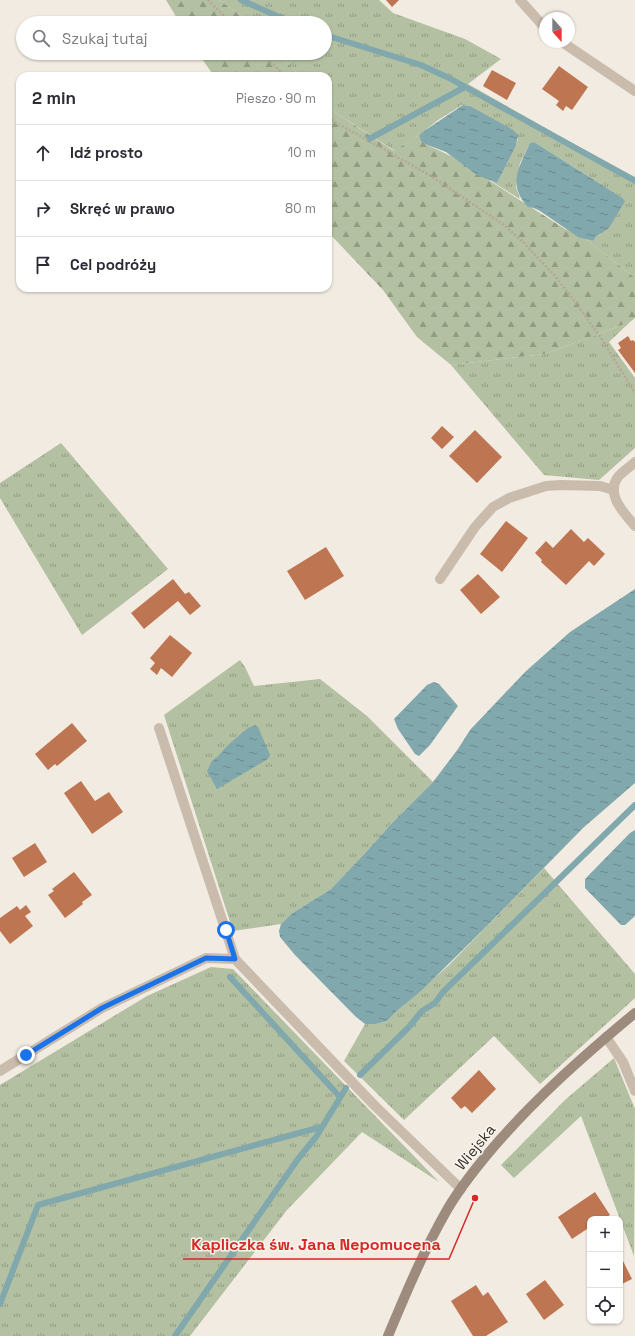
<!DOCTYPE html>
<html lang="pl">
<head>
<meta charset="utf-8">
<style>
  :root { --surface:#fff; --page:#f2f2f3; --text:#2b2b33; --muted:#7c7c81; --line:#e1e1e2 }
  body { margin:0; font-family:"Space Grotesk",sans-serif; background:var(--page); color:var(--text) }
  .controls { position:absolute; right:12px; bottom:12px; display:grid; overflow:hidden; border-radius:8px; box-shadow:0 1px 3px #0004 }
  .controls button { width:36px; height:36px; display:grid; place-items:center; padding:0; border:0; border-bottom:1px solid var(--line); background:var(--surface); color:var(--text); font:20px sans-serif }
  .compass { position:absolute; left:539px; top:12px; width:36px; height:36px; border-radius:50%; background:var(--surface); box-shadow:0 1px 3px #0004; rotate:159deg }
  .stop { position:absolute; width:12px; height:12px; margin:-9px; border:3px solid #1a73e8; border-radius:50%; background:#fff }
  .stop.end { background:#1a73e8; border-color:#fff; box-shadow:0 1px 4px #0008 }
  .list { margin:0; padding:0; list-style:none }
  h2 { display:flex; justify-content:space-between; align-items:center; height:52px; margin:0; padding:0 16px; font-size:17px }
  h2 small { font-size:13px; font-weight:400; color:var(--muted) }
  .list li { display:grid; grid-template-columns:26px 1fr auto; gap:12px; align-items:center; box-sizing:border-box; height:56px; padding:0 16px; border-top:1px solid var(--line) }
  .list b { display:block; font-size:15px; white-space:nowrap }
  .list em { font-size:13px; font-style:normal; color:var(--muted) }
  .icon { flex:none; width:22px; height:22px; fill:none; stroke:currentColor; stroke-width:2; stroke-linecap:round; stroke-linejoin:round }
  .map { position:relative; flex:none; width:635px; height:1336px; overflow:hidden }
  .search { position:absolute; background:var(--surface); box-shadow:0 1px 3px #0004; left:16px; top:16px; width:316px; height:44px; display:flex; align-items:center; gap:10px; box-sizing:border-box; padding:0 14px; border-radius:22px; color:var(--muted); font-size:15px }
  .panel { position:absolute; background:var(--surface); box-shadow:0 1px 3px #0004; left:16px; top:72px; width:316px; height:220px; border-radius:12px }
  .map>svg:first-child { display:block }
  .grass { fill:url(#grass-tufts) }
  .forest { fill:url(#forest-firs) }
  .water { fill:url(#water-ripples) }
  .lines { fill:none; stroke-linecap:round; stroke-linejoin:round }
  .stream { stroke:#81a8ad; stroke-width:6 }
  .building { fill:#be7552 }
  .path { stroke:#b5a797; stroke-width:2.5; stroke-dasharray:2 2; stroke-linecap:butt }
  .lane { stroke:#cabcad; stroke-width:10 }
  .street { stroke:#cabcad; stroke-width:10 }
  .secondary { stroke:#9d8c7e; stroke-width:10 }
  .route { stroke:#1a73e8; stroke-width:5 }
  .labels { text-anchor:middle; dominant-baseline:central; stroke-width:3; stroke-linejoin:round; paint-order:stroke }
  .street-label { font-size:15px; fill:#38302b; stroke:#f9f5ed }
  .leader { fill:none; stroke:#d62828; stroke-width:1.5 }
  .callout-dot { fill:#d62828; stroke:#f9f5ed; stroke-width:1.5 }
  .callout-label { font-size:16px; text-anchor:middle; font-weight:bold; fill:#d62828; stroke:#f9f5ed; stroke-width:3; stroke-linejoin:round; paint-order:stroke }
</style>
</head>
<body>
<div class="map">
<svg width="635" height="1336" viewBox="0 0 635 1336">
  <defs>
    <pattern id="grass-tufts" width="24" height="20" patternUnits="userSpaceOnUse"><rect width="24" height="20" fill="#b3c0a1"/><path d="M3 7l-1-3M5 7V3M7 7l1-3M15 17l-1-3M17 17v-4M19 17l1-3" fill="none" stroke="#939c83"/></pattern>
    <pattern id="forest-firs" width="22" height="20" patternUnits="userSpaceOnUse"><rect width="22" height="20" fill="#b3c0a1"/><path d="M5 1l3.5 6h-7zM16 11l3.5 6h-7z" fill="#939c83"/></pattern>
    <pattern id="water-ripples" width="26" height="14" patternUnits="userSpaceOnUse"><rect width="26" height="14" fill="#81a8ad"/><path d="M2 4q2-2 4 0t4 0M15 11q2-2 4 0t4 0" fill="none" stroke="#6b898d"/></pattern>
  </defs>
  <rect width="100%" height="100%" fill="#f2ebe1"/>
  <path class="grass" d="M219 0H379L393 13 465 39 501 59 468 84 563 138 635 177V278L586 239 593 241 596 237 600 235 621 197 534 142 530 143 520 163 516 187 520 199 491 181 497 183 516 146 518 139 470 106 462 105 438 120 419 135 395 151 336 113 328 105V76H300L278 53H325V23H249L242 16Z
    M630 322 609 342 635 378V448L599 480 544 475 451 365 545 354Z
    M61 443 168 569 82 635 0 498V483Z
    M240 660 245 667 254 686 320 679 367 716 433 782 392 823 366 852 331 889 291 914 281 924 233 931 164 715Z
    M544 868 635 974V998L540 1084 494 1036 404 1120 344 1061 365 1024H376L387 1021 398 1010 448 966Z
    M211 967 233 969 439 1182 362 1132 287 1210 190 1336H0V1085L147 996Z
    M614 1058 635 1109 634 1256 581 1116 514 1178 501 1165 565 1100Z"/>
  <path class="forest" d="M166 0H219L242 16 249 23H180Z
    M198 53H278L300 76H214Z
    M328 105 336 113 394 151 419 135 425 144 451 156 565 229 586 239 635 278V318L630 322 545 354 451 365 417 337 383 290 328 232Z"/>
  <path class="water" d="M463 105 470 106 513 130 518 135 516 146 497 183 477 175 446 152 425 144 421 141 419 135 424 131Z
    M534 142 621 197 625 201 609 228 596 237 593 241 578 237 540 211 534 208 528 207C507 185 519 167 530 143Z
    M635 589V783L583 828 483 930 422 990 398 1010 387 1021 376 1024H365L355 1016 295 955 280 937 279 931 281 924 291 914 331 889 366 852 392 823 433 782 458 749 470 730 525 672 570 632Z
    M434 682 439 684 458 706 430 745 419 756 415 754 398 729 394 719 427 685Z
    M255 725 258 727 270 755 268 759 217 789 207 771 212 761 218 756 228 745 248 728Z
    M635 830V916L625 925H621L585 888V879L630 833Z"/>
  <g class="lines">
    <path class="stream" d="M241 0 293 23
      M325 35 421 65 451 79 635 181
      M369 139 465 87
      M230 977 340 1097
      M360 1075 408 1028 422 1011 435 1003 443 992 635 805
      M0 1304 38 1205 321 1127
      M175 1336 298 1159 316 1137 346 1088"/>
  </g>
  <path class="building" d="M386 0H399L392 7Z
    M559 66 588 87 572 110 566 106 563 111 556 105 559 101 542 89Z
    M492 70 516 83 507 100 483 86Z
    M628 336 631 341 633 340 635 342V373L618 350 621 348 618 343Z
    M442 426 454 437 442 449 431 438Z
    M475 430 502 457 477 483 449 456Z
    M506 521 528 538 502 572 480 554Z
    M571 529 584 542 588 538 605 554 594 566 589 561 566 585 541 562 542 560 535 553 546 541 553 548Z
    M326 547 344 576 305 600 287 571Z
    M478 574 500 597 481 614 460 590Z
    M173 579 185 594 189 592 201 606 190 615 178 601 144 629 131 613Z
    M170 635 192 653 172 677 161 668 157 675 150 669 155 663 150 658Z
    M72 723 87 741 57 766 55 764 48 770 35 754Z
    M81 781 95 801 109 792 123 812 92 834 64 793Z
    M35 843 47 862 24 877 12 858Z
    M74 872 92 895 82 902 83 904 65 918 48 895 54 891 52 889Z
    M26 905 31 912 25 916 33 926 10 944 0 931V918L17 906 20 910Z
    M479 1070 496 1089 472 1113 465 1106 461 1109 451 1098Z
    M595 1192 610 1215 603 1219H590V1227L572 1239 558 1217Z
    M623 1261 632 1279 620 1285V1263Z
    M545 1280 564 1305 544 1320 526 1294Z
    M476 1285 483 1296 488 1292 508 1322 486 1336H473L451 1301Z"/>
  <g class="lines">
    <path class="path" d="M208 0 231 23
      M262 53 285 76
      M328 118 431 176 504 225 524 243 555 276 576 303 601 338 635 393"/>
    <path class="lane" d="M440 579 475 527 493 507 509 498 546 486 561 485 600 486 614 490
      M159 728 235 959"/>
    <path class="street" d="M520 0 545 28
      M562 42 635 91
      M635 462C630 467 623 471 618 477 605 494 624 513 635 526
      M606 1037 623 1062 635 1091
      M0 1071 102 1008 206 958 235 959 374 1105 461 1189"/>
    <path class="secondary" d="M388 1336C406 1293 424 1250 447 1210 458 1191 472 1173 486 1156 530 1103 582 1057 635 1013"/>
  </g>
  <g class="lines">
    <path class="route" d="M26 1055 102 1008 206 958 235 959 226 930"/>
  </g>
  <g class="labels">
    <g class="street-label">
      <text transform="translate(475 1147) rotate(-51)">Wiejska</text>
    </g>
  </g>
  <path class="leader" d="M475 1198L449 1259H183"/>
  <circle class="callout-dot" cx="475" cy="1198" r="4"/>
  <g class="callout-label">
    <text x="316" y="1250">Kapliczka św. Jana Nepomucena</text>
  </g>
</svg>
<div class="controls">
<button>+</button>
<button>−</button>
<button><svg class="icon" aria-label="locate" viewBox="0 0 24 24"><circle cx="12" cy="12" r="6"/><path d="M12 2v4M12 18v4M2 12h4M18 12h4"/></svg></button>
</div>
<svg class="compass" viewBox="-18 -18 36 36"><path d="M0-13l5 13h-10z" fill="#e53935"/><path d="M0 13l5-13h-10z" fill="#7c7c81"/></svg>
<div class="stop" style="left:226px;top:930px"></div>
<div class="stop end" style="left:26px;top:1055px"></div>
<div class="search"><svg class="icon" aria-label="search" viewBox="0 0 24 24"><circle cx="10" cy="10" r="6"/><path d="M15 15l6 6"/></svg>Szukaj tutaj</div>
<section class="panel">
<h2>2 min<small>Pieszo · 90 m</small></h2>
<ul class="list">
<li><svg class="icon" aria-label="ahead" viewBox="0 0 24 24"><path d="M12 20V5M6 11l6-6 6 6"/></svg><div><b>Idź prosto</b></div><em>10 m</em></li>
<li><svg class="icon" aria-label="right" viewBox="0 0 24 24"><path d="M7 20v-9h11M14 6l5 5-5 5"/></svg><div><b>Skręć w prawo</b></div><em>80 m</em></li>
<li><svg class="icon" aria-label="arrive" viewBox="0 0 24 24"><path d="M6 21V4h12l-3 4 3 4H6"/></svg><div><b>Cel podróży</b></div></li>
</ul>
</section>
</div>
</body>
</html>
